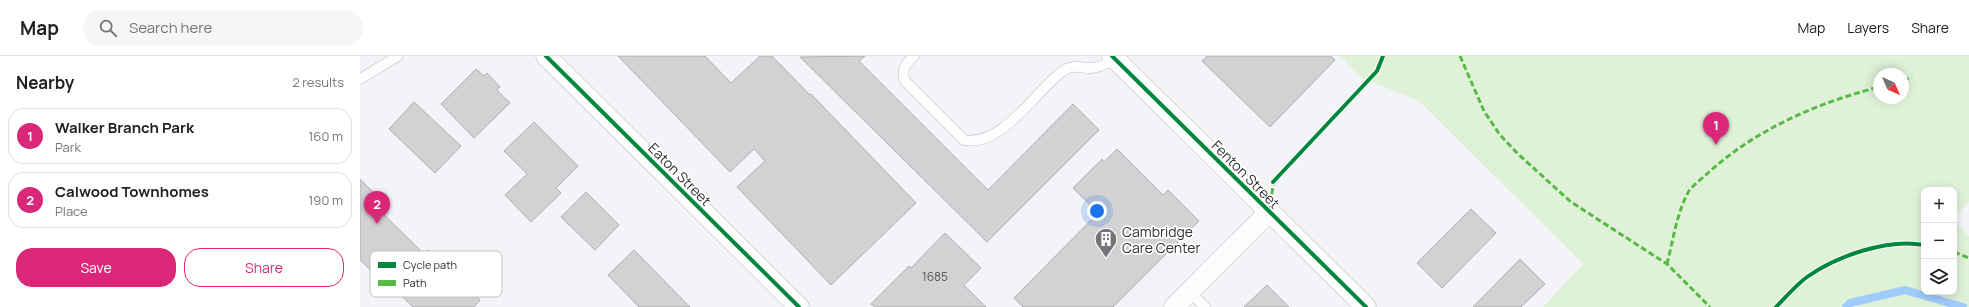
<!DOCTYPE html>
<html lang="en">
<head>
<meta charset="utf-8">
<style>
  :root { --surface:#fff; --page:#f6f6f6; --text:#202124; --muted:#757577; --line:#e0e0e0; --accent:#db2777 }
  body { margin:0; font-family:Manrope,sans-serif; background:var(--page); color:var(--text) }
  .controls { position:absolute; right:12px; bottom:12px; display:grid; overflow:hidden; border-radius:8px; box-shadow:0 2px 10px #0003 }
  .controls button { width:36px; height:36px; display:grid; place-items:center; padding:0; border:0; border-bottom:1px solid var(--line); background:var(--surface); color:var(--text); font:20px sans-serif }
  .compass { position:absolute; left:1513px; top:12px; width:36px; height:36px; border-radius:50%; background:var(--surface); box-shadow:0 2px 10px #0003; rotate:135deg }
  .you { position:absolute; left:737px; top:155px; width:14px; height:14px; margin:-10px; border:3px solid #fff; border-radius:50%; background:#1a73e8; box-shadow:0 0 0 6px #1a73e833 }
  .badge { display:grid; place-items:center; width:26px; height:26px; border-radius:50%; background:var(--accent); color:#fff; font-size:13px; font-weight:700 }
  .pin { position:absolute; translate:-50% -33px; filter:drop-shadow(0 1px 2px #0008) }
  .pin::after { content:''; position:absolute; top:21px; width:14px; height:12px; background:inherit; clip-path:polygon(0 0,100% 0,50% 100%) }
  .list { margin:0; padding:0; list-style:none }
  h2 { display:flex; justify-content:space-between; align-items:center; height:52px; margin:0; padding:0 16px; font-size:17px }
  h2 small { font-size:13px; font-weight:400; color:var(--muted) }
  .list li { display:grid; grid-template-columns:26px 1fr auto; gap:12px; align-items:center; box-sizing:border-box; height:56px; margin:0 8px 8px; padding:0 8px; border:1px solid var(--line); border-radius:16px }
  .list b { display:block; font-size:15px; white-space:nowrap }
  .list p { margin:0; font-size:13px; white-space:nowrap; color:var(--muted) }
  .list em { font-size:13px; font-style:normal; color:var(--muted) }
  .actions { display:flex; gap:8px; padding:12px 16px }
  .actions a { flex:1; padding:9px 0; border:1px solid var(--accent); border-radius:16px; text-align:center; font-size:14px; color:var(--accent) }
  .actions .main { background:var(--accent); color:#fff }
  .icon { flex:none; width:22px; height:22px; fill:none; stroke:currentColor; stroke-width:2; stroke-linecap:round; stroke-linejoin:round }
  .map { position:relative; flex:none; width:1609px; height:251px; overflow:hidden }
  header { display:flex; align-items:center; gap:24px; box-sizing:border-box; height:56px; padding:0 20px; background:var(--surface); border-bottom:1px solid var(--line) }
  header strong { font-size:19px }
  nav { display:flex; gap:22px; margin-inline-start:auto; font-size:14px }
  .search { width:280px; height:36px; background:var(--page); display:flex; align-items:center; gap:10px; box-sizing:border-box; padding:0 14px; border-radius:22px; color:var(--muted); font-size:15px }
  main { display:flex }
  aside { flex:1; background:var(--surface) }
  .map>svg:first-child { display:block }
  .green { fill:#dff2d8; fill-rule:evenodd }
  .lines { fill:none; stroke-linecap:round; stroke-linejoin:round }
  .stream { stroke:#a0ccfd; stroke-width:8 }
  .building { fill:#d2d1d3; stroke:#afafb0 }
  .service-casing { stroke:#babbbd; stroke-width:11 }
  .minor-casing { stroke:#babbbd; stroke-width:21 }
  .service { stroke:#fdfdfe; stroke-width:10 }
  .minor { stroke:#fdfdfe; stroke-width:20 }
  .quiet { stroke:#58b947; stroke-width:3; stroke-dasharray:6 3; stroke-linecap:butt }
  .cycleway-casing { stroke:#fff; stroke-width:6 }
  .cycleway { stroke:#00873e; stroke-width:4 }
  .labels { text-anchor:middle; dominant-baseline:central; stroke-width:3.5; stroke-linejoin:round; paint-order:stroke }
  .number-label { font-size:12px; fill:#58595b }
  .street-label { font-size:14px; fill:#303133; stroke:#fff }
  .poi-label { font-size:14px; fill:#303133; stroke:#fff; text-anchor:start }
  .key { fill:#fff; stroke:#c1c1c2; stroke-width:1 }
  .key-label { font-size:11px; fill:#303133 }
</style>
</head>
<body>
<header>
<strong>Map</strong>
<div class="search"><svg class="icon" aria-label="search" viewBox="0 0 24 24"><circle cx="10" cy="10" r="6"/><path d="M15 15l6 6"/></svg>Search here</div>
<nav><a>Map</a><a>Layers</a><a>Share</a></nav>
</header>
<main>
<aside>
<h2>Nearby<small>2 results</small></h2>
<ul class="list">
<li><span class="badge">1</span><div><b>Walker Branch Park</b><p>Park</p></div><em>160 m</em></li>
<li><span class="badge">2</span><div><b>Calwood Townhomes</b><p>Place</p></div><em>190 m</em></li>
</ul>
<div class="actions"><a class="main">Save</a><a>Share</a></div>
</aside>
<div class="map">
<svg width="1609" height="251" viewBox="0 0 1609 251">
  <rect width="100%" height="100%" fill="#f3f4f7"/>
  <path class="green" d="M980 0H1609V146L1594 161V134H1564V236H1594V165L1609 180V251H1183L1223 208 1059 45 1000 21ZM1519 18H1543V42H1519Z"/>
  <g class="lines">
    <path class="stream" d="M1486 251 1490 247 1545 234 1603 251"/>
  </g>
  <path class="building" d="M258 0H345L371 27 400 0H412L450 39 451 38 556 147 471 229 377 131 405 105 394 93 370 116Z
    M505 0 499 5 628 134 713 48 739 74 627 186 440 1Z
    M847 0H971L975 4 910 71 842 5Z
    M116 13 124 20 127 17 140 31 137 34 150 47 114 82 81 48Z
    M54 46 101 90 75 117 29 73Z
    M174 66 218 110 196 132 201 137 171 166 145 139 167 118 144 95Z
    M757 93 803 139 808 134 839 165 753 251H663L654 242 738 157 713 132 742 103 744 106Z
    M0 123 13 136 7 142 64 198 68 194 120 244 114 251H53L31 230 29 232 0 204Z
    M226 136 259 169 235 194 201 161Z
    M1111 153 1136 177 1082 232 1057 207Z
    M585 177 621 212 604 229 626 251H515L511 248 549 210 551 212Z
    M274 194 330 251H279L248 219Z
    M1160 203 1185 228 1161 251H1113Z
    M907 229 929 251H884Z"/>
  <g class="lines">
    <g class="service-casing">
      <path id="service" d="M554 0C545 8 541 14 545 25L604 84C643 91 675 35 703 15 715 7 722 13 732 12 740 11 748 7 755 4
        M0 23 38 0
        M829 235 845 251"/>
    </g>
    <g class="minor-casing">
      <path id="minor" d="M186 0 439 251
        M752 0 1006 251
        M814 251 909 156"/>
    </g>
    <use href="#service" class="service"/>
    <use href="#minor" class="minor"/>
    <path class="quiet" d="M1100 0 1124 55 1140 79 1158 98 1211 146 1307 208 1350 251
      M1543 24 1552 22
      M909 156 914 124
      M1594 196 1609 202
      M1307 208C1313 185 1317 155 1329 135 1334 128 1343 122 1349 116 1397 73 1457 47 1519 31"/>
    <g class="cycleway-casing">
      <path id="cycleway" d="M186 0 439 251
        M752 0 1006 251
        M913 126 1017 15 1023 0
        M1416 251C1426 241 1436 229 1447 221 1477 200 1528 182 1564 189"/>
    </g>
    <use href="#cycleway" class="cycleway"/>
  </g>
  <defs>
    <g id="building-pin" transform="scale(1.15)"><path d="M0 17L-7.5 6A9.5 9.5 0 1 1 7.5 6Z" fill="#747578" stroke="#fff"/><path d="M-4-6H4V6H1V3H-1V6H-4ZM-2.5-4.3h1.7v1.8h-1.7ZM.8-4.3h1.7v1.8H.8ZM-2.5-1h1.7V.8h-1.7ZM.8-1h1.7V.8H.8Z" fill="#fff"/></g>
  </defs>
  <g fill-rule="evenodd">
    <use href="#building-pin" x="746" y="183"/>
  </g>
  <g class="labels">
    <g class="number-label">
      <text x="575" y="220">1685</text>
    </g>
    <g class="street-label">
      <text transform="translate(320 118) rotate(45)">Eaton Street</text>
      <text transform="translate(886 118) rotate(45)">Fenton Street</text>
    </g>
    <g class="poi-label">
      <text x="762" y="175">Cambridge<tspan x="762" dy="16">Care Center</tspan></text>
    </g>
  </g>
  <rect x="10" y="195" width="132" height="46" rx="6" class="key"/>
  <rect x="18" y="206" width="18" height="6" fill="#00873e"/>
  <rect x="18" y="224" width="18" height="6" fill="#58b947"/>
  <g class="key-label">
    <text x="43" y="213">Cycle path</text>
    <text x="43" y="231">Path</text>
  </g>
</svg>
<div class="controls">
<button>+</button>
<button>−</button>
<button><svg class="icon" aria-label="layers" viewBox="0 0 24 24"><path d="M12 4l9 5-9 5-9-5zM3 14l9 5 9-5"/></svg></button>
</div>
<svg class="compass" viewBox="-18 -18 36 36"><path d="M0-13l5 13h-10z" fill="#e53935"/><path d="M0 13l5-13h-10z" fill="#757577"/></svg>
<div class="you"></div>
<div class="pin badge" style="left:1356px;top:89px">1</div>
<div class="pin badge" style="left:17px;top:168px">2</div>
</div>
</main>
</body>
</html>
